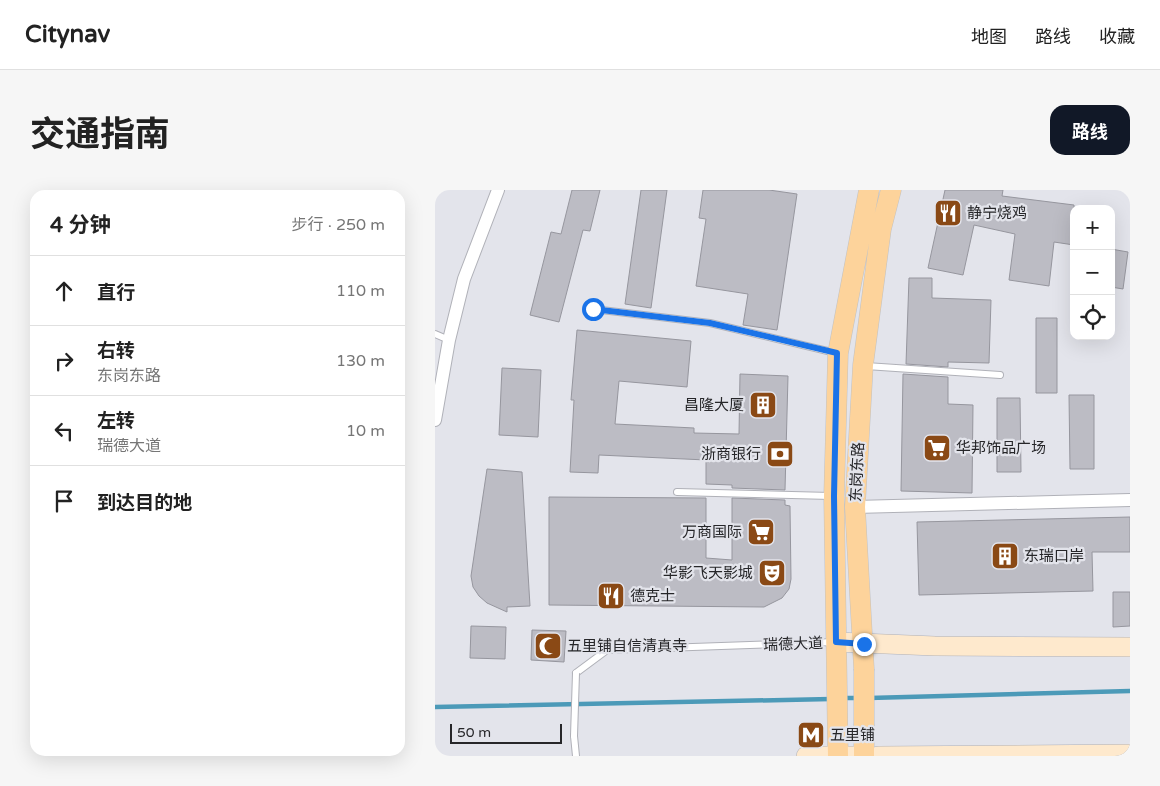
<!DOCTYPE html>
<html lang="zh">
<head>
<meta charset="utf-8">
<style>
  :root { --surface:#fff; --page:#f6f6f6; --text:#222; --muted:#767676; --line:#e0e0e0; --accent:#111827 }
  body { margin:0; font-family:"Varela Round","Noto Sans SC",sans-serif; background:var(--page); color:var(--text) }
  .controls { position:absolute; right:15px; top:15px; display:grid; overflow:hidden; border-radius:10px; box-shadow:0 5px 20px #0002 }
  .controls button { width:45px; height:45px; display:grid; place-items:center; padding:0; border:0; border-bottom:1px solid var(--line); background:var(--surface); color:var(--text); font:25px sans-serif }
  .scale { position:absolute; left:15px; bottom:12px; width:112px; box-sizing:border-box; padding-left:5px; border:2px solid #262629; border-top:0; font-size:14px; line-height:18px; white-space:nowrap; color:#262629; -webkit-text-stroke:4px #e3e4eb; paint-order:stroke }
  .stop { position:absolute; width:15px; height:15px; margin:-11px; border:4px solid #1a73e8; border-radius:50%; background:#fff }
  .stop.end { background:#1a73e8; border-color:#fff; box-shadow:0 1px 5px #0008 }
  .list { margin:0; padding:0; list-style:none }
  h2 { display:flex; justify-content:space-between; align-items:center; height:65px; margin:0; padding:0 20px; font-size:21px }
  h2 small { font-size:16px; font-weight:400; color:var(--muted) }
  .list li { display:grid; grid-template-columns:32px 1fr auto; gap:15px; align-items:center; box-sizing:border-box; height:70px; padding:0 20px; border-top:1px solid var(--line) }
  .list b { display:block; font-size:19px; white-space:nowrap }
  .list p { margin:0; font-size:16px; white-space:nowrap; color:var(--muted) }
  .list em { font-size:16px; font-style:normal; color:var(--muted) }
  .icon { flex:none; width:28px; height:28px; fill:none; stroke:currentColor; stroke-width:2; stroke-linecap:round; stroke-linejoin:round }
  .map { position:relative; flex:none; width:695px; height:566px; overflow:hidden; border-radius:15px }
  header { display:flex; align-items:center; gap:30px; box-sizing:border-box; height:70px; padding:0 25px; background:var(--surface); border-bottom:1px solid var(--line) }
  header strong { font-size:24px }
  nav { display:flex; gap:28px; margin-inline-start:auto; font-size:18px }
  .intro { display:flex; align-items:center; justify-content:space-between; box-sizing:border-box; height:120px; padding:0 30px }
  h1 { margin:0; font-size:35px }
  .button { padding:12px 22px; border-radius:15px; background:var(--accent); color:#fff; font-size:18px; font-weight:700 }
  main { display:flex; gap:30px; padding:0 30px }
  aside { flex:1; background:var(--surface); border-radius:15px; box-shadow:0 5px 20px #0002 }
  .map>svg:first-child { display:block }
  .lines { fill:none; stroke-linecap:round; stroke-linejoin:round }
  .stream { stroke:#4c9ab8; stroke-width:4.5 }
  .building { fill:#bcbcc4; stroke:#96969e }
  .lane-casing { stroke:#b0b1b8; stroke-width:8 }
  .street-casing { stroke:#b0b1b8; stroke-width:14 }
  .secondary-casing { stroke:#b0b1b8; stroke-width:20 }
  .primary-casing { stroke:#c2c2c3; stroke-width:21 }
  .lane { stroke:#fff; stroke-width:6 }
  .street { stroke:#fff; stroke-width:12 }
  .secondary { stroke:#fee9cd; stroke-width:19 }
  .primary { stroke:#fdd39b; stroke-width:20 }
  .lane-bridge-casing { stroke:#b0b1b8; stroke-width:8; stroke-linecap:butt }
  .primary-bridge-casing { stroke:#c2c2c3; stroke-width:21; stroke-linecap:butt }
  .lane-bridge { stroke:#fff; stroke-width:6 }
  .primary-bridge { stroke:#fdd39b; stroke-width:20 }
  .route { stroke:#1a73e8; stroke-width:6 }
  .labels { text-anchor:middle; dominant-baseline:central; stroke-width:4.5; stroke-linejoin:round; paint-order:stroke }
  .poi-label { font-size:15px; fill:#262629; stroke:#e3e4eb; text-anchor:start }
  .street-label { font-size:15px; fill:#262629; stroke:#e3e4eb }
</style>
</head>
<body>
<header>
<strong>Citynav</strong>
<nav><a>地图</a><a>路线</a><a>收藏</a></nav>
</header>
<div class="intro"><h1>交通指南</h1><a class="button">路线</a></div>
<main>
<aside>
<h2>4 分钟<small>步行 · 250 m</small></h2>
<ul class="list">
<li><svg class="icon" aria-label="ahead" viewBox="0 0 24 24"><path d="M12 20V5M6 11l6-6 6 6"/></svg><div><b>直行</b></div><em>110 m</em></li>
<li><svg class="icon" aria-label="right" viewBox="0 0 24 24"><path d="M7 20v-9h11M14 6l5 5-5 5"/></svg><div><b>右转</b><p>东岗东路</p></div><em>130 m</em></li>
<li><svg class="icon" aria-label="left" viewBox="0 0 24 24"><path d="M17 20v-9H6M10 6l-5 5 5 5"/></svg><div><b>左转</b><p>瑞德大道</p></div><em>10 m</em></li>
<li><svg class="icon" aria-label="arrive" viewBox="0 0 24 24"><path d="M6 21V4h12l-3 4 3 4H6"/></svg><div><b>到达目的地</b></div></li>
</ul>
</aside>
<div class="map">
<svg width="695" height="566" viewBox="0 0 695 566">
  <rect width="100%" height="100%" fill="#e3e4eb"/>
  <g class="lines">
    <path class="stream" d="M406 508H424
      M434 508 695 501
      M0 517 396 509"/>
  </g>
  <path class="building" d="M137 0H165L155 41 148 40 124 132 95 125 116 42 126 44Z
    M206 0H232L216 118 190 114Z
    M268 0H334L362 4 342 140 308 135 313 104 261 96 271 29 264 28Z
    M510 0H568L567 6 639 15V55L619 52 614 96 574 90 580 44 539 35 528 85 493 78Z
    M676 59 693 62 688 99 676 97Z
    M474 88H497V108L556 110 554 173 513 172V177L471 174Z
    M601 128H622V203H601Z
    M142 140 256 151 252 197 184 191 180 234 259 238V243L304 244 305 184 353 186 350 300 297 298V295L271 294V270L164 265 163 283 135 282 139 210H136Z
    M67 178 106 180 103 247 64 245Z
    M468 184 513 187V214L538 215 537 303 466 301Z
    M634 205H659V279H635Z
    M562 208H585L586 282H562Z
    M52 279 87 282 95 416 72 417V422L52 413 44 406 38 397 36 386Z
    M114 307 271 308V368L297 370V308L350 310V315L355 316 356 389 354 399 347 408 329 417 114 415Z
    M695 327V362H657L658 401 484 405 482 332Z
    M678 402H695V436L678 437Z
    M36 436 71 437 70 469 35 468Z
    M97 440 131 441 129 472 96 470Z"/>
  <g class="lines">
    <g class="lane-casing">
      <path id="lane" d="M158 119 275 133 401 163
        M0 144 14 150
        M431 176 565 185
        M242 302 396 306
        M141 483 172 460 400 452
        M139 546 141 566"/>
    </g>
    <g class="street-casing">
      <path id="street" d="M0 230 14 150 29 89 63 0
        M420 317 695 310"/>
    </g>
    <g class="secondary-casing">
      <path id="secondary" d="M401 452 500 456 695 457
        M371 566H426
        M443 566 695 564"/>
    </g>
    <g class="primary-casing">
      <path id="primary" d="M429 479 420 317 428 175 446 39 456 0
        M429 536V566
        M403 566 399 306 403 163 434 0"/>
    </g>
    <use href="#lane" class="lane"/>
    <use href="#street" class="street"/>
    <use href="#secondary" class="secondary"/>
    <use href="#primary" class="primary"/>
    <g class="lane-bridge-casing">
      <path id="lane-bridge" d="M139 546 141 483"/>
    </g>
    <g class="primary-bridge-casing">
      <path id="primary-bridge" d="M429 479V536"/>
    </g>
    <use href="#lane-bridge" class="lane-bridge"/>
    <use href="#primary-bridge" class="primary-bridge"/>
  </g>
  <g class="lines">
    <path class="route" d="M158 119 275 133 402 163 399 306 401 452 429 454"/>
  </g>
  <defs>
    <g id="restaurant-square" transform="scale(1.4375)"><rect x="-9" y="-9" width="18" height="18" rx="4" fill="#8a4915" stroke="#e3e4eb"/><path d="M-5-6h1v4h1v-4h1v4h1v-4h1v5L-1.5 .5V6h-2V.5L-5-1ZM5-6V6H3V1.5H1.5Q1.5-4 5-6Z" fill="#fff"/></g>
    <g id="building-square" transform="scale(1.4375)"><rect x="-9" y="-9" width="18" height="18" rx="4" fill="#8a4915" stroke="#e3e4eb"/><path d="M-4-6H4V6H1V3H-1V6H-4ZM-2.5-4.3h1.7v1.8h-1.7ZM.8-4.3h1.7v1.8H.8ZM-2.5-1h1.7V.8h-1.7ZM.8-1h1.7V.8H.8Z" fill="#fff"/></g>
    <g id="supermarket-square" transform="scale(1.4375)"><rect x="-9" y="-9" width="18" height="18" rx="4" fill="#8a4915" stroke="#e3e4eb"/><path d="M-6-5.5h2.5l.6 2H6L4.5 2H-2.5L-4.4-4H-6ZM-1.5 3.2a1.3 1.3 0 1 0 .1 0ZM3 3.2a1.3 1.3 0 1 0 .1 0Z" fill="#fff"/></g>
    <g id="bank-square" transform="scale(1.4375)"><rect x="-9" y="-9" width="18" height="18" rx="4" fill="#8a4915" stroke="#e3e4eb"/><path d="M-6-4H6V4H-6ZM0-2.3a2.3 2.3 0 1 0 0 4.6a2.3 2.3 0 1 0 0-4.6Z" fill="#fff"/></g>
    <g id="theatre-square" transform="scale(1.4375)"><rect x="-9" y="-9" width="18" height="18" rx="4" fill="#8a4915" stroke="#e3e4eb"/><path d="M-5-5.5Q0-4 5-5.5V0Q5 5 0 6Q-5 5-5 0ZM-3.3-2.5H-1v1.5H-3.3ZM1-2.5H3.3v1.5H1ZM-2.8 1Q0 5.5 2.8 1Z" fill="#fff"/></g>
    <g id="mosque-square" transform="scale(1.4375)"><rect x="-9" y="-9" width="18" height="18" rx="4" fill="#8a4915" stroke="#e3e4eb"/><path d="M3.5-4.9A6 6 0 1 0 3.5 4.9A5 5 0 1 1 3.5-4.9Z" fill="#fff"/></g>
    <g id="metro-square" transform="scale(1.4375)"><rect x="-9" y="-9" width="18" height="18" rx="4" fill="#8a4915" stroke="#e3e4eb"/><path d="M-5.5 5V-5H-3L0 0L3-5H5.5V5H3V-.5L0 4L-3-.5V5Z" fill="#fff"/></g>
  </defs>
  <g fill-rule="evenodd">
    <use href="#restaurant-square" x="513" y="23"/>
    <use href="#building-square" x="328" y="215"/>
    <use href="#supermarket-square" x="502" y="258"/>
    <use href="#bank-square" x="345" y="264"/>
    <use href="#supermarket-square" x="326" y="342"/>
    <use href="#building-square" x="570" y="366"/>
    <use href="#theatre-square" x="337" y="383"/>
    <use href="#restaurant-square" x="176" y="406"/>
    <use href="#mosque-square" x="113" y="456"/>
    <use href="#metro-square" x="376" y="545"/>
  </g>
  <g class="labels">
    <g class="poi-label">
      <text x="532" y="23">静宁烧鸡</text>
      <text x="309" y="215" text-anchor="end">昌隆大厦</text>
      <text x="521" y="258">华邦饰品广场</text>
      <text x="326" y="264" text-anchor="end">浙商银行</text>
      <text x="307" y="342" text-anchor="end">万商国际</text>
      <text x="589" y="366">东瑞口岸</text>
      <text x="318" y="383" text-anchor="end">华影飞天影城</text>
      <text x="195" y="406">德克士</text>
      <text x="132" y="456">五里铺自信清真寺</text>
      <text x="395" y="545">五里铺</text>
    </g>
    <g class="street-label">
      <text transform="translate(422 282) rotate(-87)">东岗东路</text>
      <text transform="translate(358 454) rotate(-2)">瑞德大道</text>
    </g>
  </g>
</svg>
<div class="controls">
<button>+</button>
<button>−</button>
<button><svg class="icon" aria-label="locate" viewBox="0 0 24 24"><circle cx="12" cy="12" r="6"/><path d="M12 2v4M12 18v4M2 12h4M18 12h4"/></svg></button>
</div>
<div class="scale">50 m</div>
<div class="stop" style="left:158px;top:119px"></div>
<div class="stop end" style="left:429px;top:454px"></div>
</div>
</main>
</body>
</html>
